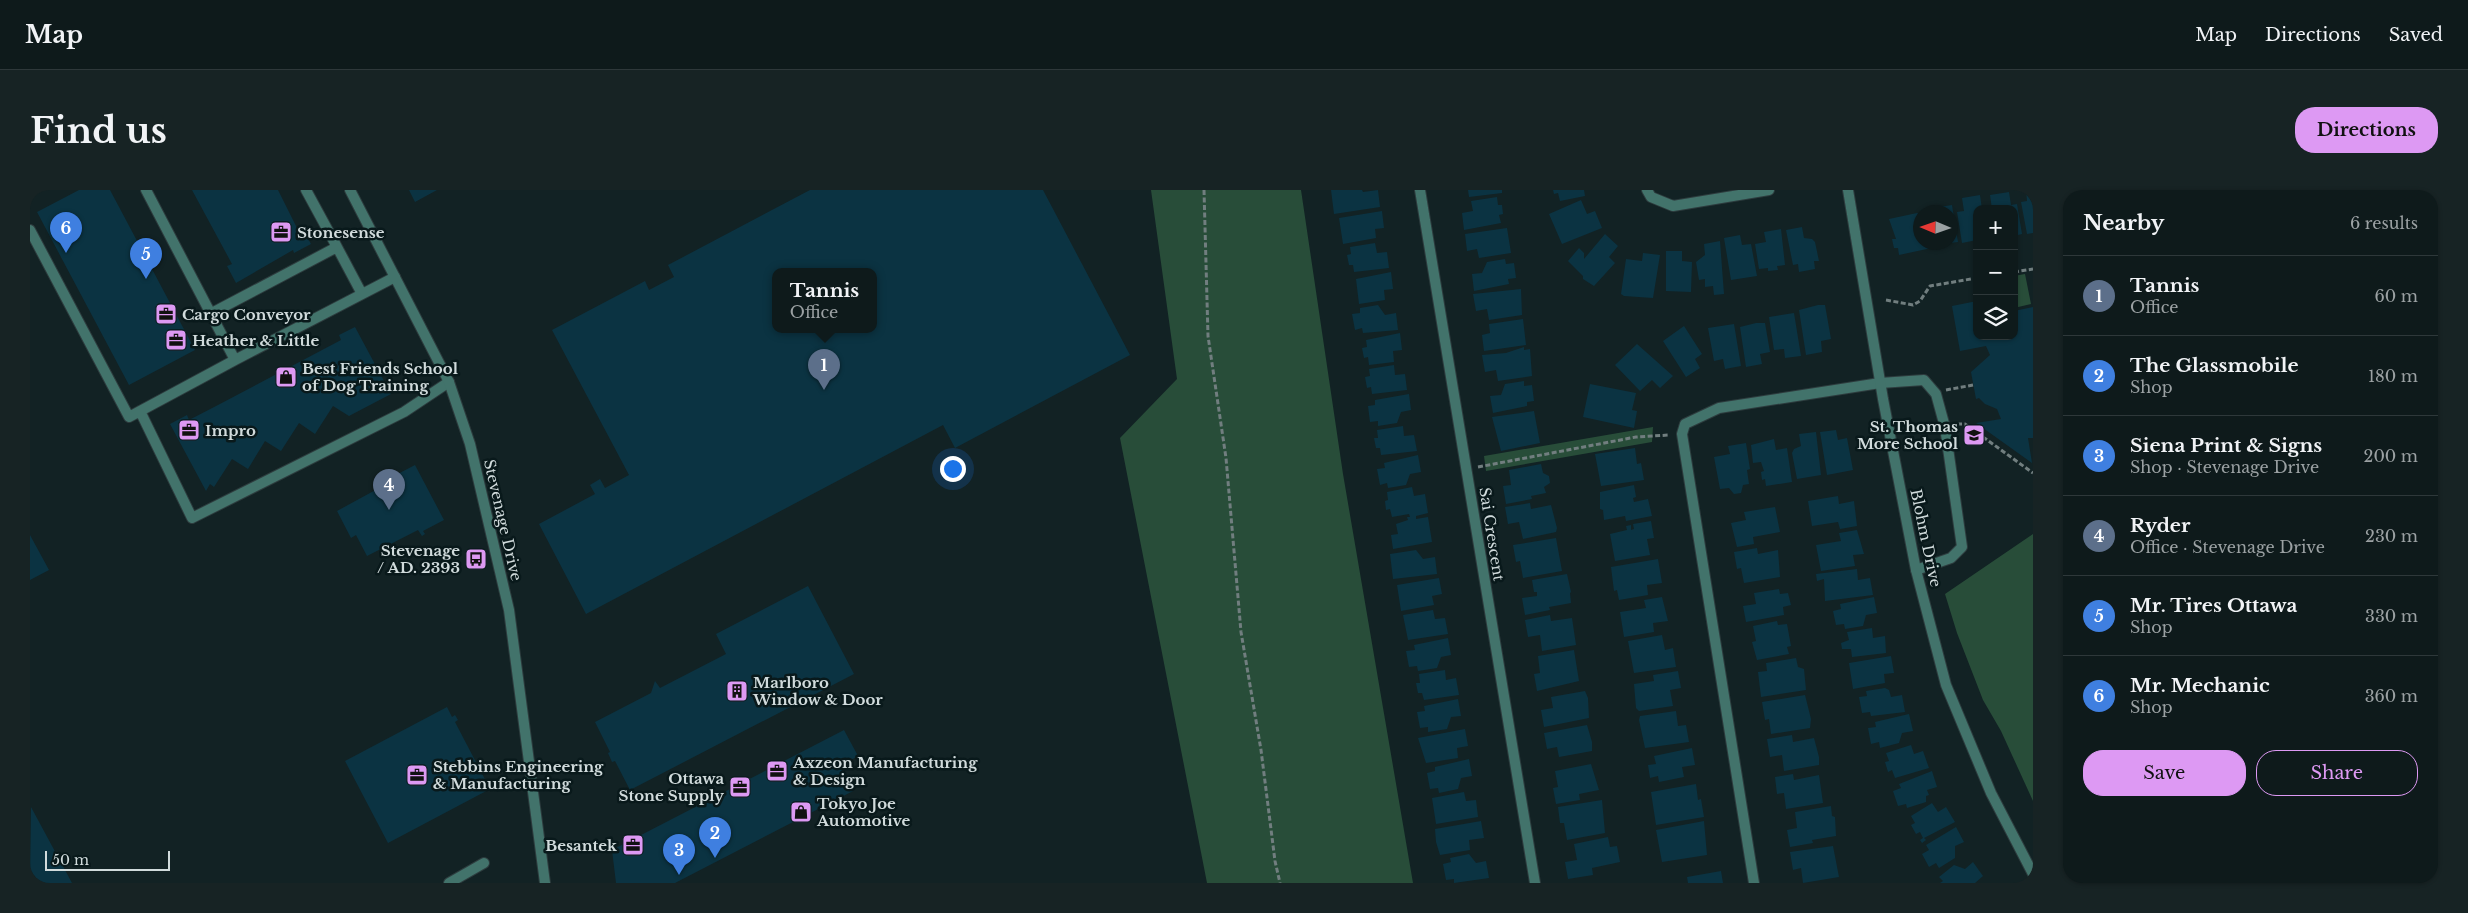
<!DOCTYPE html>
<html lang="en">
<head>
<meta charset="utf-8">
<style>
  :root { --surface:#0e1a1b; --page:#172324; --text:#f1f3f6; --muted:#9ba1a3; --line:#2e383a; --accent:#dd99f3 }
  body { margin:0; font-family:"Libre Baskerville",serif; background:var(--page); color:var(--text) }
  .controls { position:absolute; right:15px; top:15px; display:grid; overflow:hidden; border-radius:10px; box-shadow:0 1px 4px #0004 }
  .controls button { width:45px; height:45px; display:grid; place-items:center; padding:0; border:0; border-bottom:1px solid var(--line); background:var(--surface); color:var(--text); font:25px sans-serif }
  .compass { position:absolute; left:1883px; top:15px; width:45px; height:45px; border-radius:50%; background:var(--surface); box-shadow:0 1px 4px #0004; rotate:272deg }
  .scale { position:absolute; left:15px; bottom:12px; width:125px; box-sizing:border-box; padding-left:5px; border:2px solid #d1dbdc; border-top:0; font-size:14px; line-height:18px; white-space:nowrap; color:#d1dbdc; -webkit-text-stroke:4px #09191b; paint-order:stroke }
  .you { position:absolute; left:922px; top:278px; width:18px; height:18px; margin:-12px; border:4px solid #fff; border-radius:50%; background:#1a73e8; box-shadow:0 0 0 8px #1a73e833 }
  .badge { display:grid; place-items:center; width:32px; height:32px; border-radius:50%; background:var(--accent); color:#fff; font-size:16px; font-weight:700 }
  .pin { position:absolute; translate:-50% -41px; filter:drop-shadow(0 1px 2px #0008) }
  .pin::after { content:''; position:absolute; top:26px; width:18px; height:15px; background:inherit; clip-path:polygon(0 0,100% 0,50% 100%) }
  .popup { position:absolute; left:742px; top:78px; width:105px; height:65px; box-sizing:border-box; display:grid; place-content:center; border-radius:10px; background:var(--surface); filter:drop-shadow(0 1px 4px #0005); font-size:16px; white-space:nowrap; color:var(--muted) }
  .popup b { font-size:19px; color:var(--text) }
  .popup::after { content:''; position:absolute; left:50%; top:100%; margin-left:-10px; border:10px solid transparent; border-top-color:var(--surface) }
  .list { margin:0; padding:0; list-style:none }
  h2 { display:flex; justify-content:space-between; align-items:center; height:65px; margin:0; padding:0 20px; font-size:21px }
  h2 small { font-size:16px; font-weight:400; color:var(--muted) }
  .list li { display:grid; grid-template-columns:32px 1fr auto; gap:15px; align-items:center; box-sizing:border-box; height:80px; padding:0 20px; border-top:1px solid var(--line) }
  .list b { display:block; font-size:19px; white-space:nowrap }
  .list p { margin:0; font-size:16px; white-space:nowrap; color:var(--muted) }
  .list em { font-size:16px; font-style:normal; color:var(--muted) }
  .actions { display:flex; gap:10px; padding:15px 20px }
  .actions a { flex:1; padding:11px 0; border:1px solid var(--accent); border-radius:20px; text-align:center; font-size:18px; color:var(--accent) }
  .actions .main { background:var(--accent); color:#111 }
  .icon { flex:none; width:28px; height:28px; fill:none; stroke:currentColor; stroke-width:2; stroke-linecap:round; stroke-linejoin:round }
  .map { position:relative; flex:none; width:2003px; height:693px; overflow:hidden; border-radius:20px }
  header { display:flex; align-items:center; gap:30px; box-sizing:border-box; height:70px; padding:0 25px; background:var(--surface); border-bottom:1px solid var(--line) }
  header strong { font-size:24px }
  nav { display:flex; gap:28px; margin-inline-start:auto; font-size:18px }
  .intro { display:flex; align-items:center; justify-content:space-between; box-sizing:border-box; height:120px; padding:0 30px }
  h1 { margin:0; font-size:35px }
  .button { padding:12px 22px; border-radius:20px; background:var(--accent); color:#111; font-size:18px; font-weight:700 }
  main { display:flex; gap:30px; padding:0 30px }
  aside { flex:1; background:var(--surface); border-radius:20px; box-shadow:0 1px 4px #0004 }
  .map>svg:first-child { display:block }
  .green { fill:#284d39 }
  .building { fill:#0b3342; fill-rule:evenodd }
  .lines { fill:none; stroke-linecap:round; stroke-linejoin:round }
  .service-casing { stroke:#2d3c3e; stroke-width:12 }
  .minor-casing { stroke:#2d3c3e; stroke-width:12 }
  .tertiary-casing { stroke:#2d3c3e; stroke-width:12 }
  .path { stroke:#717e7f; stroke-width:3; stroke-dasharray:5 2.5; stroke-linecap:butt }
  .service { stroke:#42736b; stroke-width:10 }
  .minor { stroke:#42736b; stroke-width:10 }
  .tertiary { stroke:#42736b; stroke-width:10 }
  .labels { text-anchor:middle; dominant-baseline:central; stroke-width:5; stroke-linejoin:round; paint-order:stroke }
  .poi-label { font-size:15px; font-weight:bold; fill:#d1dbdc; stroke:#09191b; text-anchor:start }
  .street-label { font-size:15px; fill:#d1dbdc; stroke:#09191b }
</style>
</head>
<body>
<header>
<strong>Map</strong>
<nav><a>Map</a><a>Directions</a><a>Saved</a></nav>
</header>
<div class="intro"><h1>Find us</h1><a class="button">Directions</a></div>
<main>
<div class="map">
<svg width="2003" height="693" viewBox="0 0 2003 693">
  <rect width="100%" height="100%" fill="#122224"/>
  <path class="green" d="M1121 0H1271L1313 284 1383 693H1177L1090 248 1147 189Z
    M1995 84 2001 114 1984 118V86Z
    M1623 237 1622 252 1456 281 1454 266Z
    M2003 344V611L1971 541 1953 510 1927 443 1915 404Z"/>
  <path class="building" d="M49 0H80L165 160 99 195 7 22Z
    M162 0H248L268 40 272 38 281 54 264 63 263 60 206 93 197 76 202 74Z
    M379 0H407L385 12Z
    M780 0H1013L1100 165 925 258 913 235 556 424 509 334 565 304 560 295 570 289 575 298 599 285 522 140 615 91 619 100 644 87 638 75ZM745 81H843V139H745Z
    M1301 0H1332L1333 2 1348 0 1350 17 1304 24Z
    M1438 0H1472V3L1439 7Z
    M1523 0H1554L1555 6 1530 11 1528 3 1524 4Z
    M1996 0H2003V43L1997 44 1991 12 1997 11Z
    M1979 2 1981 15 1987 14 1992 44 1984 46V19H1962L1960 5Z
    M1950 5 1952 19H1947V50L1932 53 1927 22 1934 21 1932 8Z
    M1467 7 1468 15H1472L1473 24 1469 25 1471 33 1434 40 1432 23 1443 21 1441 11Z
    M1551 10 1557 24 1565 21 1572 38 1532 54 1519 24Z
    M1922 15 1928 52 1920 53V22H1892L1891 20Z
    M1352 21 1354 38 1345 39 1346 48 1313 54 1309 28Z
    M1887 23 1890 24V52L1920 54 1869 65 1868 58H1864L1862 49H1866L1859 29Z
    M1772 37 1774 48 1782 49 1785 52 1789 71H1784L1785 79 1769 82 1768 74 1763 75 1756 40Z
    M1477 38 1481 63 1449 68 1447 59 1437 61 1435 44Z
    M1751 39 1755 75 1747 76 1748 80 1738 81V78L1729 79 1725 54 1736 52 1734 42Z
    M1575 44 1588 56 1579 67 1585 73 1564 96 1553 89V86L1538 71 1549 58 1554 63V69Z
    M1710 45 1712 55 1721 54 1727 86 1701 90 1694 48Z
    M1690 51 1694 104 1684 105 1683 96 1675 97V89L1669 90 1666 72 1675 65 1674 54Z
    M1345 53 1347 63 1357 62 1359 78 1324 82 1323 75H1319L1317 65 1321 64 1320 57Z
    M1636 61H1652V71L1662 72 1661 102 1636 101Z
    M1613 63 1630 65 1623 108 1594 106 1591 104 1596 69 1612 71Z
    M1475 69 1476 74 1484 73 1486 88 1478 89 1479 94 1444 101 1442 84 1452 83 1457 72Z
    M1361 82 1363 99 1354 100 1355 110 1329 114 1326 89Z
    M1491 99 1492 125 1459 130 1457 119 1446 121 1443 104Z
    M1947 111V146H1984V121L2003 117V248H1998L2002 273 1946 233 1971 229 1967 219 1955 214 1949 208 1946 209 1941 182 1960 165 1956 156 1930 161 1922 116Z
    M1348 115 1355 125 1366 123 1368 140 1333 143 1332 138 1325 140 1322 124 1330 123V118Z
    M1788 115H1795L1801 149 1791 151 1792 162 1776 165 1769 120Z
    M1764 123 1771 166 1755 168 1754 159 1744 160 1739 127Z
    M1493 129 1496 155 1454 161 1452 145 1460 143 1459 134Z
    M1726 133H1735L1740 162 1730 164 1732 174 1716 177 1710 137Z
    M1704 134 1711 176 1695 179 1693 169 1684 171 1678 138Z
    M1654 136 1672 164 1665 169 1670 178 1656 187 1633 151Z
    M325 137 361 204 319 226 303 216 285 244 269 233 251 261 235 251 218 279 202 269 184 297 180 294 176 301 140 234 157 225 159 230 188 215 311 150 309 145Z
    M1370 143 1372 160 1363 161 1364 172 1339 175 1338 167 1334 168 1332 158 1337 157 1336 150Z
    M1607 154 1643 186 1630 198 1622 190 1610 201 1585 175Z
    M1494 157V160L1500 159 1502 186 1468 191 1466 180 1455 182 1452 165 1476 163Z
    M1364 175 1365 185 1375 184 1377 200 1342 204 1341 197 1337 198 1335 187 1340 186 1339 179Z
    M1494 191V196L1502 195 1504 211 1497 212V216L1463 223 1460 206 1471 205 1475 194Z
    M1560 194 1606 203 1602 220 1607 221 1604 238 1553 227Z
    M1379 204 1381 220 1371 222 1367 233 1348 236V231L1340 232 1338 216 1345 215V210Z
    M1504 221 1510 253 1471 261 1462 227Z
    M1373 236 1374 246 1384 245 1387 261 1351 265 1350 258H1346L1344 248H1348L1347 240Z
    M1806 240 1808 250 1817 248 1823 280 1797 285 1790 242Z
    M1786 242 1791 285 1767 289 1762 263 1764 259 1771 256 1769 244Z
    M1744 249 1746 260 1757 258 1762 292 1736 296 1735 289 1732 290 1731 282 1734 281 1731 272 1723 273 1721 255Z
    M1716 253 1720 279 1717 280 1719 294 1713 295 1711 303 1704 304 1699 298 1690 299 1684 267 1700 264 1698 256Z
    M1605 258 1607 274 1611 273 1614 290 1571 296 1565 264Z
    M1388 265 1391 282 1380 284 1376 295 1358 298 1357 293 1350 295 1347 279 1355 278 1354 273Z
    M1511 274 1513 283 1519 286 1520 293 1514 297 1516 303 1501 306 1502 309 1476 314 1473 296 1481 295 1479 280Z
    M385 275 414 330 393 341 395 344 392 346 388 340 337 366 326 345 321 348 307 321 362 291 360 288Z
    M1604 295 1606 307 1603 308 1604 312 1618 309 1622 326 1596 331 1595 326 1574 330 1573 320 1570 319V302Z
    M1382 297 1384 306 1395 304 1398 323 1386 326V329L1398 327 1402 352 1363 359 1361 345 1368 344 1366 334 1378 330 1377 327H1380L1379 324 1362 327 1360 319 1356 320 1355 311 1358 310 1357 302Z
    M1808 306 1809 314 1824 311 1827 336 1810 339 1808 332 1782 336 1778 311Z
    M1500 313 1501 319 1521 315 1527 338 1526 342 1493 349 1489 332 1478 334 1475 317Z
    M1745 317 1750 342 1723 347 1724 354 1707 357 1701 333 1716 330 1714 322Z
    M1621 331 1624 348 1617 349 1620 365 1585 371 1580 344 1597 340 1596 336 1601 335V340L1604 339 1603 334Z
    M1827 340 1834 364 1823 365 1825 376 1791 381 1786 355 1811 351 1809 343Z
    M0 345 19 380 0 390Z
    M1526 348 1532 381 1493 388 1490 371 1486 372 1483 355Z
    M1727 358 1728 364 1748 360 1750 387 1714 393 1711 378 1707 379 1704 362Z
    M1386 360 1393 369 1405 367 1407 384 1363 389 1360 364Z
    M1628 369 1632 393 1617 395 1618 405 1589 410 1587 400 1584 401 1581 377Z
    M1827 379 1828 390 1840 388 1843 405 1795 411 1794 389 1787 391 1786 384Z
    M1537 384 1541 402 1540 403 1541 413 1519 417 1520 420 1495 425 1492 408 1507 406V402H1504L1502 390Z
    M1409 388 1412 404 1402 406 1404 415 1371 421 1367 395Z
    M778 396 824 484 600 600 585 571 582 572 578 563 580 562 565 532 621 503 625 491 630 498 696 464 686 444Z
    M1749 399 1750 404 1758 403 1761 415 1753 417 1754 425 1716 432 1713 416 1726 414 1724 403Z
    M1632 407 1638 431 1623 433 1624 442 1594 447 1590 422 1616 418 1614 410Z
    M1844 407 1847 423 1836 425 1833 436 1815 439 1814 434 1806 435 1803 421 1811 419 1810 414Z
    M1403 420 1405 429 1415 428 1418 444 1378 450 1373 425Z
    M1520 425 1521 431 1542 428 1546 455 1512 461 1510 445 1498 447 1495 430Z
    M1747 431 1748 435 1757 434 1761 456 1757 457 1759 464 1727 470 1722 452 1726 451 1723 436Z
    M1842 438 1843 448 1855 446 1856 463 1822 467 1821 459H1812L1811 453 1819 450 1817 442Z
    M1632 445 1635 460 1643 458 1646 477 1604 483 1598 451Z
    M1418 448 1421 465 1411 467 1407 478 1388 481 1387 476 1379 477 1376 461 1385 460 1384 455Z
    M1544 460 1549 491 1507 501 1504 484 1510 483 1508 466Z
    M1861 466 1864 483 1854 484 1855 493 1823 499 1819 473Z
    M1766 468 1768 477 1774 479 1776 500 1731 507 1728 482 1737 481 1736 473Z
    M1415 480 1416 490 1426 488 1429 505 1394 510 1392 503H1388L1386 493H1390L1389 484Z
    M1648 481 1651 498 1640 500 1643 516 1609 521 1606 518 1604 494 1624 491 1623 485Z
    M1855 498 1859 500 1861 507 1872 505 1875 522 1841 526 1840 522 1832 523 1829 507 1837 506 1836 501Z
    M1555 501 1558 508 1559 528 1514 537 1511 520 1523 518 1521 507Z
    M1775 505 1781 529 1780 538 1741 544 1739 529 1735 530 1732 512Z
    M1428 509 1431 526 1421 527 1417 539 1398 542V537L1390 538 1387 522 1395 521 1394 516Z
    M417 517 422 527 425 525 428 530 425 532 460 599 358 653 315 571Z
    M1646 521 1648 536 1656 535 1659 552 1615 558 1609 530 1610 526Z
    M1879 524 1883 541 1872 543 1869 553 1850 558 1849 552 1841 554 1838 538 1846 537 1845 532Z
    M1557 535 1562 552V561L1529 567 1527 557 1517 559 1514 543Z
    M1435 539 1438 556 1427 558 1428 568 1396 573 1388 548Z
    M814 540 828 566 810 576 823 601 645 693H586L582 660Z
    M1762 545 1763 552 1784 548 1789 567V575L1754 581 1752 565 1740 567 1737 549Z
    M1881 555 1884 564 1893 561 1899 578 1865 588 1862 580 1858 582 1855 572 1859 571 1856 563Z
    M1662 558 1665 575 1652 577 1654 587 1629 592 1628 586 1620 588 1618 575 1626 574 1624 566Z
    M1439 569 1442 586 1431 588 1428 599 1409 603 1408 598 1400 599 1397 583 1405 581V577Z
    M1561 574 1569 600 1549 604 1550 610 1526 614 1523 598 1528 597 1525 581Z
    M1902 581 1907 597 1897 600 1899 605 1896 606V612L1877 618 1876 614 1868 616 1863 601 1871 598 1869 594Z
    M1763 584 1764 590 1789 585 1793 613 1756 619 1754 603 1747 604 1745 587Z
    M1666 594 1668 610 1671 609 1674 627 1626 635 1621 602Z
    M1434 602 1436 611 1446 610 1448 627 1406 634 1402 608Z
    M1572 610 1575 643 1537 650 1534 633H1530L1528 617Z
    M1902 613 1908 622 1916 617 1925 632 1894 648 1896 650 1892 653 1890 650 1893 648 1890 642 1886 644 1881 635 1885 633 1881 626Z
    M1801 616 1802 626 1805 627 1806 646 1782 650 1783 653 1760 657 1757 640 1767 638 1765 622Z
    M1 617 42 693H0Z
    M1451 631 1454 648 1439 650 1440 660 1410 665 1406 652 1405 639Z
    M1674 631 1677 665 1632 672 1626 640Z
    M1926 637 1934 652 1925 656V668L1909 678 1906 673 1899 677 1892 664 1899 660 1896 655Z
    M1578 647 1580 657 1587 656 1590 672 1562 678 1563 685 1538 689 1535 672 1547 670 1544 654Z
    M1803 656 1809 687 1773 693 1771 678 1763 680 1760 662Z
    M1439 664 1446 673 1456 671 1459 688 1424 693V689L1416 690 1413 674 1421 672 1420 668Z
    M1943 672 1953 686 1945 693H1910L1913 691 1909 687 1924 675 1935 679Z
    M1691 681 1693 693H1658L1657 687Z"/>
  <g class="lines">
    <g class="service-casing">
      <path id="service" d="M116 0 205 170 365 87
        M0 40 99 227 205 170
        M307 57 332 104
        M180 124 307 57 276 0
        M1850 193 1894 190 1906 204 1915 237 1932 357 1921 368 1886 380
        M110 221 162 328 374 222 419 192
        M419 693 454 673"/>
    </g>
    <g class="minor-casing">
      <path id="minor" d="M320 0 419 192 440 254 479 420 515 693
        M1390 0 1505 693
        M1617 0 1621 7 1643 16 1739 0
        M1724 693 1652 244 1655 234 1689 218 1850 193"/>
    </g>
    <g class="tertiary-casing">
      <path id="tertiary" d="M1818 0 1853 209 1886 380 1916 495 1961 603 2003 684"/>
    </g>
    <path class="path" d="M1174 0 1178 146 1196 268 1211 442 1231 560 1245 671 1250 693
      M1984 82 2003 79
      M1856 110 1883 115 1890 111 1900 96 1947 88
      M1916 200 1943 195
      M1927 234H1935L2003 283
      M1448 277 1606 247 1639 245"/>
    <use href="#service" class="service"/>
    <use href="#minor" class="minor"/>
    <use href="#tertiary" class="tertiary"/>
  </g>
  <defs>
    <g id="office-square" transform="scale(1.125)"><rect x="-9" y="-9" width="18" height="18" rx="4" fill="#dd99f3" stroke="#09191b"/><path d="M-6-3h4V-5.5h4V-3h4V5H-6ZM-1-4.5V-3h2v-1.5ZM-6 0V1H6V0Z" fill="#111"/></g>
    <g id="shop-square" transform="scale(1.125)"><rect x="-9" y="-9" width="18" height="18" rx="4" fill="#dd99f3" stroke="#09191b"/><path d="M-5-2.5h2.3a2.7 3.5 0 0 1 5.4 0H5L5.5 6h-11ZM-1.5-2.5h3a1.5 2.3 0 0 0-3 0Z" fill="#111"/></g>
    <g id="school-square" transform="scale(1.125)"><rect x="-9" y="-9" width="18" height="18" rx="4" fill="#dd99f3" stroke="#09191b"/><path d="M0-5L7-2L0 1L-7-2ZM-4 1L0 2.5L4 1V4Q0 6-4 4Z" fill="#111"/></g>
    <g id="bus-square" transform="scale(1.125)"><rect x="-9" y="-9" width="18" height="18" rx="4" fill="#dd99f3" stroke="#09191b"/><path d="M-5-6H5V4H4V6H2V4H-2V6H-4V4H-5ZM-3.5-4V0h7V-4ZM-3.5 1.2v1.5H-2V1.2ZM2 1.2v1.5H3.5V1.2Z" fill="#111"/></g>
    <g id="building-square" transform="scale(1.125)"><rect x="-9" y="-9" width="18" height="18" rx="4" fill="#dd99f3" stroke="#09191b"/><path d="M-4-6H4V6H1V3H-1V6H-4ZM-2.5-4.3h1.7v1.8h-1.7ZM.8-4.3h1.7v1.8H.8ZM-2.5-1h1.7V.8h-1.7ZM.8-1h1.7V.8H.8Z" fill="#111"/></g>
  </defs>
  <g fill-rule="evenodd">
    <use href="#office-square" x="251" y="42"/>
    <use href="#office-square" x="136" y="124"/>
    <use href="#office-square" x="146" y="150"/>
    <use href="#shop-square" x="256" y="187"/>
    <use href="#office-square" x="159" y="240"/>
    <use href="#school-square" x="1944" y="245"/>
    <use href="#bus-square" x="446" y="369"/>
    <use href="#building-square" x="707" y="501"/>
    <use href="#office-square" x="747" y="581"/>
    <use href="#office-square" x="387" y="585"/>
    <use href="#office-square" x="710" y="597"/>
    <use href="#shop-square" x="771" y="622"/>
    <use href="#office-square" x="603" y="655"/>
  </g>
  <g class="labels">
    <g class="poi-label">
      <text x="267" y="42">Stonesense</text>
      <text x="152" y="124">Cargo Conveyor</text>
      <text x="162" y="150">Heather &amp; Little</text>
      <text x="272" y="178">Best Friends School<tspan x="272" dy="17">of Dog Training</tspan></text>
      <text x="1928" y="236" text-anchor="end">St. Thomas<tspan x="1928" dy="17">More School</tspan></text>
      <text x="175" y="240">Impro</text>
      <text x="430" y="360" text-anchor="end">Stevenage<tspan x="430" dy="17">/ AD. 2393</tspan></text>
      <text x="723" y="492">Marlboro<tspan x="723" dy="17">Window &amp; Door</tspan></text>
      <text x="763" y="572">Axzeon Manufacturing<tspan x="763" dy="17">&amp; Design</tspan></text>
      <text x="403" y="576">Stebbins Engineering<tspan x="403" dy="17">&amp; Manufacturing</tspan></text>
      <text x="694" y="588" text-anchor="end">Ottawa<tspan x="694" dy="17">Stone Supply</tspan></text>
      <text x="787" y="613">Tokyo Joe<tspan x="787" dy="17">Automotive</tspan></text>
      <text x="587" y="655" text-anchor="end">Besantek</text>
    </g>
    <g class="street-label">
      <text transform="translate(473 330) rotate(77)">Stevenage Drive</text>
      <text transform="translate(1462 344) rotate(81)">Sai Crescent</text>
      <text transform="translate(1896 348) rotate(78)">Blohm Drive</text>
    </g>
  </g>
</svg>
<div class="controls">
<button>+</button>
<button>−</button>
<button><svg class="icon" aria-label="layers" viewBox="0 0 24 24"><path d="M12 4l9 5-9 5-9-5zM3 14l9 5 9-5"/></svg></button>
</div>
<svg class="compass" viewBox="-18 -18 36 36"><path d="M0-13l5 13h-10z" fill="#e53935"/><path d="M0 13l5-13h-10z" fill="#9ba1a3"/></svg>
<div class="scale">50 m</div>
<div class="you"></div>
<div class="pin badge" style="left:794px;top:200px;background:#5c6f8a">1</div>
<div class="popup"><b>Tannis</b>Office</div>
<div class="pin badge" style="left:685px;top:668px;background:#3f7fe0">2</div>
<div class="pin badge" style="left:649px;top:685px;background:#3f7fe0">3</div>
<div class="pin badge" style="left:359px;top:320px;background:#5c6f8a">4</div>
<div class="pin badge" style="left:116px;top:89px;background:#3f7fe0">5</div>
<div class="pin badge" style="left:36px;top:63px;background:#3f7fe0">6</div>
</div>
<aside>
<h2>Nearby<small>6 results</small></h2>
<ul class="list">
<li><span class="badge" style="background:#5c6f8a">1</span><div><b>Tannis</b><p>Office</p></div><em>60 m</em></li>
<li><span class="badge" style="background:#3f7fe0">2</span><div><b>The Glassmobile</b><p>Shop</p></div><em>180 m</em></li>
<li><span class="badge" style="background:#3f7fe0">3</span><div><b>Siena Print &amp; Signs</b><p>Shop · Stevenage Drive</p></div><em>200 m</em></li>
<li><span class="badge" style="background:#5c6f8a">4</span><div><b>Ryder</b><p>Office · Stevenage Drive</p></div><em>230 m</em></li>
<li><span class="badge" style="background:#3f7fe0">5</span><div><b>Mr. Tires Ottawa</b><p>Shop</p></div><em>330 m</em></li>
<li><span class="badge" style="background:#3f7fe0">6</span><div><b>Mr. Mechanic</b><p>Shop</p></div><em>360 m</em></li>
</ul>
<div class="actions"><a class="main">Save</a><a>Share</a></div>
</aside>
</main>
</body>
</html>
